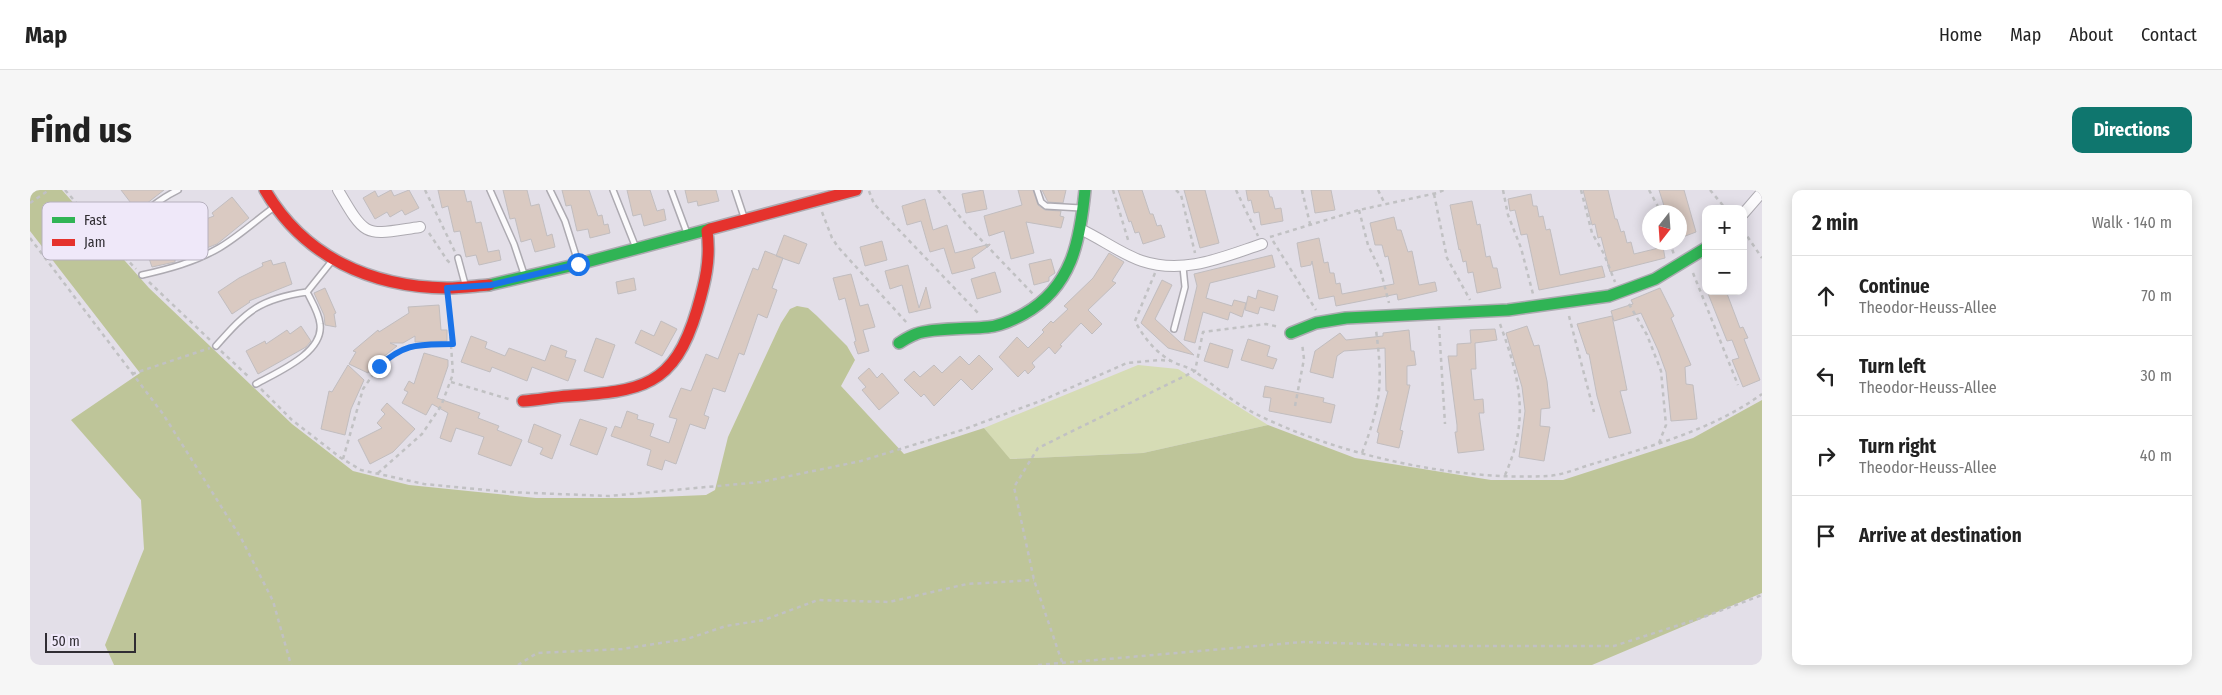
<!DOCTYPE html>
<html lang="en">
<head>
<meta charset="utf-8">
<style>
  :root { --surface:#fff; --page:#f6f6f6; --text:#222; --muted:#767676; --line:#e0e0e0; --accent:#0f766e }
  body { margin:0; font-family:"Fira Sans Condensed",sans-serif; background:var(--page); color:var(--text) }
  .controls { position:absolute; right:15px; top:15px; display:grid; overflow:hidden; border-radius:10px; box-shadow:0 2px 12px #0003 }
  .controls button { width:45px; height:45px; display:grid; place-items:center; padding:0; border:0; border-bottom:1px solid var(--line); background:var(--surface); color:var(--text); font:25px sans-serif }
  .compass { position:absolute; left:1612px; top:15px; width:45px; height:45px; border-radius:50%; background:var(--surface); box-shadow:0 2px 12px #0003; rotate:197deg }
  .scale { position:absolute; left:15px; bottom:12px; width:91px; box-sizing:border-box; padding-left:5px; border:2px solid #302d33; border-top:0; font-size:14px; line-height:18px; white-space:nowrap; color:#302d33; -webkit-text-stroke:4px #efe8f9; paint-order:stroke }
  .stop { position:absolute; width:15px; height:15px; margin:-11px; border:4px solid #1a73e8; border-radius:50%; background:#fff }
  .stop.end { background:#1a73e8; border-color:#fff; box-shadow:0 1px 5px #0008 }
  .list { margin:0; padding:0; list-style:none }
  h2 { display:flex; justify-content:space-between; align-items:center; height:65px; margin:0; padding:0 20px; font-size:21px }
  h2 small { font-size:16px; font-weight:400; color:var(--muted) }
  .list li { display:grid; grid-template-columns:32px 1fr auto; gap:15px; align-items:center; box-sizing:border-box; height:80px; padding:0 20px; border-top:1px solid var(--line) }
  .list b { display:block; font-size:19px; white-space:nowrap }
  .list p { margin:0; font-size:16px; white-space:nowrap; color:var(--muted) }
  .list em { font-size:16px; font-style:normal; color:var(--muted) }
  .icon { flex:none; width:28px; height:28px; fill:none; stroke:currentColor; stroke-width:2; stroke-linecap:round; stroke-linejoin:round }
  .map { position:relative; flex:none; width:1732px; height:475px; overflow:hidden; border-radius:10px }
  header { display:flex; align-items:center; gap:30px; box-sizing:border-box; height:70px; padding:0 25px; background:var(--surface); border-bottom:1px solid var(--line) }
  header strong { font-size:24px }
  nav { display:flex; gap:28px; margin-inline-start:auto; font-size:18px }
  .intro { display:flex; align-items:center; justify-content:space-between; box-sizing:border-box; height:120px; padding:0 30px }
  h1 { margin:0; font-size:35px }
  .button { padding:12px 22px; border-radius:10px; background:var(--accent); color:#fff; font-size:18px; font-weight:700 }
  main { display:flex; gap:30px; padding:0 30px }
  aside { flex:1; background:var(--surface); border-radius:10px; box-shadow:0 2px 12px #0003 }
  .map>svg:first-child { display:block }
  .green { fill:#d6dcb5 }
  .forest { fill:#bec599 }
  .building { fill:#dacac2; stroke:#c1bdbf }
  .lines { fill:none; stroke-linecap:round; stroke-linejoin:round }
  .lane-casing { stroke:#adaab1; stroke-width:8 }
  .street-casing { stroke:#adaab1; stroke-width:12 }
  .fast-casing { stroke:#adaab1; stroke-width:14 }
  .jam-casing { stroke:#adaab1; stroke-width:14 }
  .path { stroke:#c1c1c3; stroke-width:2.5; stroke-dasharray:4 4; stroke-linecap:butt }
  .lane { stroke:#fbfafc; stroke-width:5 }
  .street { stroke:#fbfafc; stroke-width:10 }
  .fast { stroke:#30b455; stroke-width:11 }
  .jam { stroke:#e5322d; stroke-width:11 }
  .route { stroke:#1a73e8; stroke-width:6 }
  .key { fill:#efe8f9; stroke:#b6b0be; stroke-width:1 }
  .key-label { font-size:14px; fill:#302d33 }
</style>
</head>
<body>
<header>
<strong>Map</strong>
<nav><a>Home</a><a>Map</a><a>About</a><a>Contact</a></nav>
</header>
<div class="intro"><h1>Find us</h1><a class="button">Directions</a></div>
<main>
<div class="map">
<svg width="1732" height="475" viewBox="0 0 1732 475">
  <rect width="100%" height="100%" fill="#e3dfe8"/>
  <path class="green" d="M1108 175 1148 179 1238 235 1113 263 979 269 954 238Z"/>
  <path class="forest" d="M0 0H32L119 98 262 234 323 281 379 295 506 308H604L676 305 685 300 698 247 751 133 760 119 767 116 778 118 787 126 817 156 825 170 811 196 874 264 954 238 980 269 1113 263 1238 235 1325 268 1461 290H1533L1663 248 1732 210V403L1562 475H84L75 455 114 359 111 310 41 230 110 183 0 41Z"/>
  <path class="building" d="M91 0H134L107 21Z
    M361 0 364 6 379 0 389 18 375 25 372 20 360 27 357 22 345 29 333 8 345 1 348 7Z
    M408 0H434L437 12 441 11 446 33 451 32 458 62 469 60 471 70 449 75 446 65 436 67 430 41 424 42 418 16 412 18Z
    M473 0H497L501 16 509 14 517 46 522 44 525 57 505 62 501 49 491 52 485 28 480 29Z
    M532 0H559L568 26 572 25 574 35 578 34 580 43 560 48 558 39 547 41 541 15 536 16Z
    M597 0H620L627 21 634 19 636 30 614 36 611 24 603 26Z
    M655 0H686L689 11 668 16 667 11 658 13Z
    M953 0 957 19 936 23 932 4Z
    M988 0H1003L1008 15 1015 20 1031 21 1030 26 1034 27 1031 38 996 32 1004 63 981 69 974 41 959 46 954 26 992 15Z
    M1012 0H1036L1033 13 1018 12Z
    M1088 0H1112L1120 24H1123L1127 36 1131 35 1135 47 1113 54 1109 42 1105 43 1101 31 1099 32Z
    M1154 0H1175L1189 53 1170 58Z
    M1216 0H1238L1240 7H1242L1245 19 1251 18 1253 31 1231 35 1229 22 1224 23 1221 10 1218 11Z
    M1281 0H1301L1305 20 1285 23Z
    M1553 0H1578L1585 29H1587L1591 42 1594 41 1597 53 1601 52 1604 64 1633 57 1635 68 1580 82 1571 47 1568 48 1565 34 1562 35Z
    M1629 0H1654L1666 42 1650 48V22H1636Z
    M1501 4 1503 16H1507L1509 27 1513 26 1516 40 1520 39 1530 85 1572 76 1575 87 1509 100 1497 44 1491 45 1485 20 1480 21 1478 9Z
    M202 7 219 28 187 54 145 70V72L122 77 115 57 122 55 119 46 141 39V42L184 26 182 23Z
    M895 9 903 40 917 35 925 63 960 54V55L942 68 945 78 922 84 914 58 900 62 891 31 877 35 872 16Z
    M1442 11 1447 35 1450 34 1456 67 1460 66 1463 78H1467L1471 98 1447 103 1443 82 1438 83 1436 71 1433 72 1430 59 1429 60 1420 15Z
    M1364 27 1367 40H1371L1378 62 1382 61 1389 95 1405 92 1407 101 1368 110 1367 104 1306 116 1304 106 1289 109 1282 71 1281 75 1271 77 1267 53 1289 48 1294 73 1298 72 1300 83H1304L1306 94 1310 93 1312 104 1364 94 1358 66 1355 67 1352 55H1345L1340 33Z
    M754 45 777 54 769 74 746 66Z
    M852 51 857 70 835 76 830 57Z
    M735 61 753 68 742 98 747 100 737 128 728 124 714 165 709 163 695 202 683 198 674 225 679 227 675 239 660 234 646 274 635 270 632 280 617 275 621 260 581 246 585 236 591 238 597 221 608 225 607 229 624 234 620 246 639 253 647 229 639 227 651 198 661 201 676 164 688 169 723 78 728 80Z
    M1079 63 1094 72 1082 91 1086 93 1058 120 1072 134 1062 144 1051 133 1030 155 1032 156 1025 164 1019 157 1002 173 1005 177 998 184 995 180 988 187 969 167 987 147 998 158 1014 142 1012 140 1021 131 1023 133 1038 119 1034 116 1063 88Z
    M1242 65 1245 77 1180 93 1176 108 1202 116 1204 110 1216 113 1212 127 1200 122 1198 130 1173 122 1165 153 1154 150 1167 96 1164 84Z
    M1021 69 1025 83 1019 87V91L1004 95 999 74Z
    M241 70 243 75 255 72 262 94 219 111 220 112 202 124 188 102 209 88 233 76 232 73Z
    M878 75 889 118 896 97 901 118 879 123 872 95 860 99 855 81Z
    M965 82 971 102 947 109 941 89Z
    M821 84 830 116 838 114 845 137 833 140 839 161 828 164 824 152 826 151 815 108 809 110 803 88Z
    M604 88 606 100 588 104 586 92Z
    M1132 90 1142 95 1125 129 1164 165 1138 158 1111 133Z
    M295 98 306 123 304 124 306 137 295 135 294 125 284 103Z
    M1630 98 1644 126 1641 128 1661 175 1655 177 1656 194 1663 195 1667 229 1641 231 1636 182 1628 160 1611 123 1584 131 1581 121 1603 114 1601 110Z
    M1228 100 1248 106 1244 121 1230 117 1228 124 1215 120 1218 106 1226 109Z
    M1677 101H1696L1710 138 1713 137 1718 148 1714 149 1730 190 1713 197 1702 170 1709 168 1702 150 1697 151Z
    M409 115 411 140H417V151L385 152V146L373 153H360L367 156 342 176 338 183 319 174 326 162 323 161 348 140 349 142 379 123 378 117Z
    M1582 126 1597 200 1590 201 1601 243 1579 248 1567 206 1559 164H1557L1547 134Z
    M631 131 647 139 632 166 605 153 611 140 624 146Z
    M271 136 281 151 276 157 228 184 216 161 235 151 236 154 257 140 260 144Z
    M1497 136 1504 156 1509 155 1517 191 1520 218 1511 219 1510 236 1520 237 1514 271 1489 267 1495 221 1492 197 1476 143Z
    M1465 139 1467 150 1445 153 1446 179H1441L1444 210 1453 209 1454 223H1449L1454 260 1428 263 1425 242H1427V235L1418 166H1427V154L1441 153 1440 140Z
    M1379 140 1381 161H1384L1386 175 1377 176V195H1380L1370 240 1373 241 1369 258 1347 253 1349 243 1347 242 1358 201H1356L1355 158 1314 161 1307 166 1303 188 1280 182 1285 161 1310 143 1316 150 1353 146V143Z
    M441 146 457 152 455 158 475 166 479 158 515 171 521 155 537 161 535 167 546 170 538 191 502 177 497 191 462 177 460 182 431 172Z
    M566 148 585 155 573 188 554 181Z
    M1218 149 1240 156 1237 166 1247 169 1243 179 1211 170Z
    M1180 153 1203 160 1198 178 1174 171Z
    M394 163 418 170V176L407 208 450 223 448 228 469 236 467 240 492 250 481 276 448 264 454 247 426 238 421 252 410 248 418 223 402 214 396 225 372 213 378 202 374 200 379 191 384 194Z
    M949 165 963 179 942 200 931 189 904 216 894 204 891 207 874 190 884 181 890 187 904 175 912 183 930 166 939 175Z
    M318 175 334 190 321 219 315 245 291 239 299 201 302 202Z
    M839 178 847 188 852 183 869 203 849 220 832 200 836 197 828 188Z
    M1235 196 1294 208 1293 212 1305 215 1301 233 1239 221 1241 208 1233 207Z
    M357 213 385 239 363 262 340 274 328 250 352 238 347 233 355 224 351 220Z
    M550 229 577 238 567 265 540 255Z
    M504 234 531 245 522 269 510 264 513 258 498 252Z"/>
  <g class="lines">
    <g class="lane-casing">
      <path id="lane" d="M460 0 484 54 494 84
        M520 0 535 31 548 72
        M583 0 606 58
        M641 0 657 43
        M705 0 714 27
        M1007 0 1011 12 1016 16 1051 18
        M84 56C103 33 121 13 148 0
        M428 68 435 94
        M112 85C139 79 165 72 189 58 208 47 225 31 243 18
        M1144 139 1155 97 1153 77
        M186 156C217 121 229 109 277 102
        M226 194C247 182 294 163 290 134 289 123 282 112 277 102L301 72"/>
    </g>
    <g class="street-casing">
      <path id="street" d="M308 0C337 50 335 45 390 37
        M1713 24 1732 2
        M1050 39C1070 48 1093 65 1112 71 1154 85 1193 67 1232 54"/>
    </g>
    <g class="fast-casing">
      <path id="fast" d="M459 95 549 74 680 39
        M1261 143 1286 133 1316 128 1478 120 1579 106 1625 89 1676 58
        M869 153C874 150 880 146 886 144 900 138 941 139 958 137 970 136 983 130 994 124 1042 97 1050 51 1055 0"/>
    </g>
    <g class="jam-casing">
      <path id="jam" d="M235 0C274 67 341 97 417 98 431 98 445 96 459 95
        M680 39 826 0
        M493 211C508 210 523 207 538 206 612 201 644 197 667 120 675 93 681 69 677 41"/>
    </g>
    <path class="path" d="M35 0 79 50
      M395 0 425 62
      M908 0 935 33 1003 104
      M1083 0 1099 53
      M1146 0 1151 5 1165 63
      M1206 0 1228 46
      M1272 0 1280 34
      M1348 0 1355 14
      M1473 0 1478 25 1491 58 1503 104
      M1551 0 1562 43 1574 64 1585 92
      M1619 0 1631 22
      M1680 0 1696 19
      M839 1 844 14 849 19 950 125
      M1404 4 1417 68 1440 110
      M0 13 19 0
      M1329 20 1338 55 1351 82 1359 113
      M792 22 802 48 808 57 877 133
      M1713 40 1732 68
      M399 43 417 70 420 73
      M1240 47 1329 20 1407 3 1414 0
      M0 48 133 224 211 348 243 411 261 475
      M1243 51 1286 120
      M1640 52 1644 65
      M89 61 106 79
      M1125 83 1105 131C1114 148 1126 163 1143 172 1151 176 1160 177 1167 183 1186 197 1204 213 1226 224 1308 265 1426 291 1518 286 1534 285 1551 277 1566 273 1622 256 1684 239 1732 204
      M1663 83 1708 195
      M119 92 180 150
      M1599 114 1617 145 1631 181 1636 235 1629 253
      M1539 126 1564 222
      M1470 134C1490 189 1500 229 1475 285
      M1409 136 1415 234
      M191 161 220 188
      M102 184 180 158
      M421 192 482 210
      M231 199 262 230 311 268 331 280 394 294 477 302 579 306 731 292 831 271 932 240 1013 210 1097 173 1130 170 1142 171
      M1265 216 1274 169 1272 153
      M1332 263C1351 213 1353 193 1346 140
      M313 269 333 199 349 176 372 159 383 155H423
      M348 283 392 244 411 216 423 184 418 111
      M1032 472 1004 390 984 297 1008 258 1165 181 1173 142 1236 134 1249 137
      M488 475 507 463 592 459 657 449 696 436 734 430 788 410 859 412 937 394 1004 390
      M1008 475 1273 452 1406 456H1584L1671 428 1732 405"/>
    <use href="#lane" class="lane"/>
    <use href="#street" class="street"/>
    <use href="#fast" class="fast"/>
    <use href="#jam" class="jam"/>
  </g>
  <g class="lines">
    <path class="route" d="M349 176C376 152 389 155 423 154L417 98 461 95 548 74"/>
  </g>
  <rect x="12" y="12" width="166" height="58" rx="8" class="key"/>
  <rect x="22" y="27" width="23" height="6" fill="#30b455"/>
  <rect x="22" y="49" width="23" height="7" fill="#e5322d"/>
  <g class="key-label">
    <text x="54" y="35">Fast</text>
    <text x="54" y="57">Jam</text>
  </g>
</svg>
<div class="controls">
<button>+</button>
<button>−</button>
</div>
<svg class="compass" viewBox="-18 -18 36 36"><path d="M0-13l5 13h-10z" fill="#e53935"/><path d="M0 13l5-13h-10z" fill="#767676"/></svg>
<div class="scale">50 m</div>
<div class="stop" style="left:548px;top:74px"></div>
<div class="stop end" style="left:349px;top:176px"></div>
</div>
<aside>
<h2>2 min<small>Walk · 140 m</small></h2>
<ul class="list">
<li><svg class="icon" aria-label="ahead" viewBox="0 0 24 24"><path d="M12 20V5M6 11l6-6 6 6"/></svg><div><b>Continue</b><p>Theodor-Heuss-Allee</p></div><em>70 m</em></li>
<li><svg class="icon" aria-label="left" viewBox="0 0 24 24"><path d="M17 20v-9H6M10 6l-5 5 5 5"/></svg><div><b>Turn left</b><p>Theodor-Heuss-Allee</p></div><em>30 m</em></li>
<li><svg class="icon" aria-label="right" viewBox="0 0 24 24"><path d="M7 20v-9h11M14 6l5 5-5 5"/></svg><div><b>Turn right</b><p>Theodor-Heuss-Allee</p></div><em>40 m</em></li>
<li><svg class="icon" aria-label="arrive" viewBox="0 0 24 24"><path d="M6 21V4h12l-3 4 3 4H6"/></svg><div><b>Arrive at destination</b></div></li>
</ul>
</aside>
</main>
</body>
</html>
